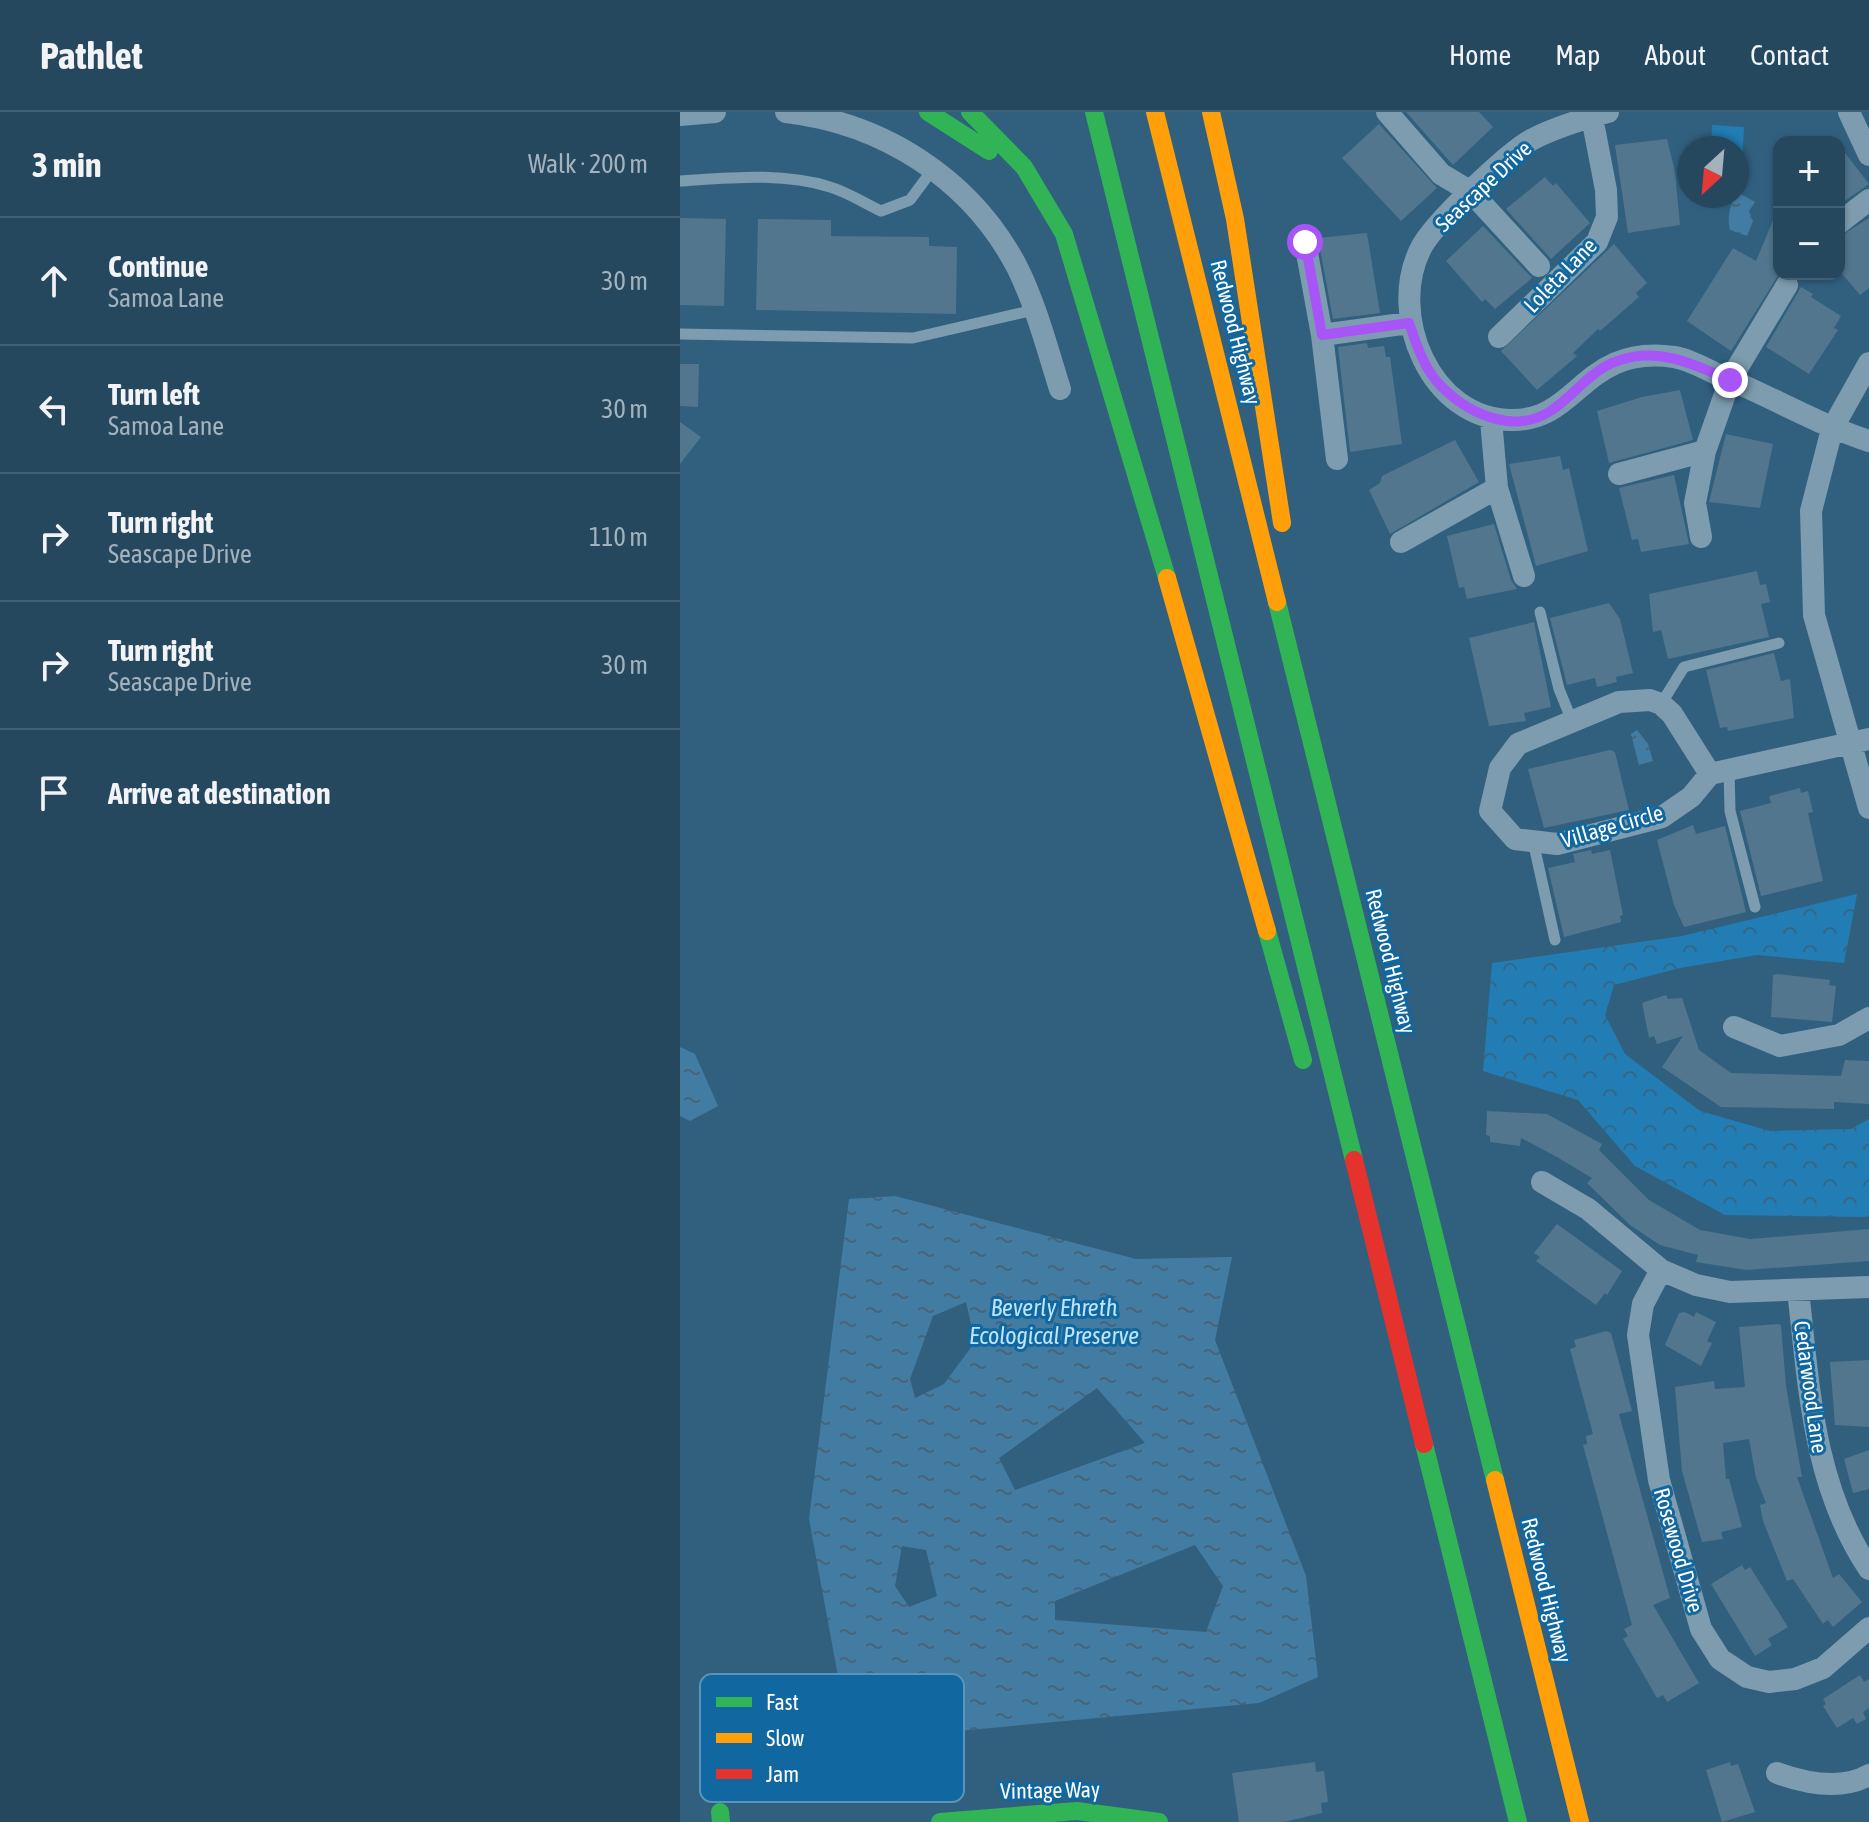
<!DOCTYPE html>
<html lang="en">
<head>
<meta charset="utf-8">
<style>
  :root { --surface:#25485f; --page:#2d4f65; --text:#f1f3f6; --muted:#a3b2bd; --line:#426074 }
  body { margin:0; font-family:"Asap Condensed",sans-serif; background:var(--page); color:var(--text) }
  .controls { position:absolute; right:24px; top:24px; display:grid; overflow:hidden; border-radius:16px; box-shadow:0 2px 6px #0004 }
  .controls button { width:72px; height:72px; display:grid; place-items:center; padding:0; border:0; border-bottom:2px solid var(--line); background:var(--surface); color:var(--text); font:40px sans-serif }
  .compass { position:absolute; left:997px; top:24px; width:72px; height:72px; border-radius:50%; background:var(--surface); box-shadow:0 2px 6px #0004; rotate:206deg }
  .stop { position:absolute; width:24px; height:24px; margin:-18px; border:6px solid #a855f7; border-radius:50%; background:#fff }
  .stop.end { background:#a855f7; border-color:#fff; box-shadow:0 2px 8px #0008 }
  .list { margin:0; padding:0; list-style:none }
  h2 { display:flex; justify-content:space-between; align-items:center; height:104px; margin:0; padding:0 32px; font-size:34px }
  h2 small { font-size:26px; font-weight:400; color:var(--muted) }
  .list li { display:grid; grid-template-columns:52px 1fr auto; gap:24px; align-items:center; box-sizing:border-box; height:128px; padding:0 32px; border-top:2px solid var(--line) }
  .list b { display:block; font-size:30px; white-space:nowrap }
  .list p { margin:0; font-size:26px; white-space:nowrap; color:var(--muted) }
  .list em { font-size:26px; font-style:normal; color:var(--muted) }
  .icon { flex:none; width:44px; height:44px; fill:none; stroke:currentColor; stroke-width:2; stroke-linecap:round; stroke-linejoin:round }
  .map { position:relative; flex:none; width:1189px; height:1710px; overflow:hidden }
  header { display:flex; align-items:center; gap:48px; box-sizing:border-box; height:112px; padding:0 40px; background:var(--surface); border-bottom:2px solid var(--line) }
  header strong { font-size:38px }
  nav { display:flex; gap:44px; margin-inline-start:auto; font-size:28px }
  main { display:flex }
  aside { flex:1; background:var(--surface) }
  .map>svg:first-child { display:block }
  .park { fill:url(#park-crowns) }
  .water { fill:url(#water-ripples); fill-rule:evenodd }
  .building { fill:#51768e }
  .lines { fill:none; stroke-linecap:round; stroke-linejoin:round }
  .lane { stroke:#7d9caf; stroke-width:11 }
  .street { stroke:#7d9caf; stroke-width:22 }
  .fast { stroke:#30b455; stroke-width:18 }
  .slow { stroke:#ff9f0a; stroke-width:18 }
  .jam { stroke:#e5322d; stroke-width:18 }
  .route { stroke:#a855f7; stroke-width:10 }
  .labels { text-anchor:middle; dominant-baseline:central; stroke-width:6; stroke-linejoin:round; paint-order:stroke }
  .street-label { font-size:22px; fill:#fff; stroke:#11679f }
  .water-label { font-size:24px; font-style:italic; fill:#bce4fb; stroke:#11679f }
  .key { fill:#11679f; stroke:#5895bc; stroke-width:2 }
  .key-label { font-size:22px; fill:#fff }
</style>
</head>
<body>
<header>
<strong>Pathlet</strong>
<nav><a>Home</a><a>Map</a><a>About</a><a>Contact</a></nav>
</header>
<main>
<aside>
<h2>3 min<small>Walk · 200 m</small></h2>
<ul class="list">
<li><svg class="icon" aria-label="ahead" viewBox="0 0 24 24"><path d="M12 20V5M6 11l6-6 6 6"/></svg><div><b>Continue</b><p>Samoa Lane</p></div><em>30 m</em></li>
<li><svg class="icon" aria-label="left" viewBox="0 0 24 24"><path d="M17 20v-9H6M10 6l-5 5 5 5"/></svg><div><b>Turn left</b><p>Samoa Lane</p></div><em>30 m</em></li>
<li><svg class="icon" aria-label="right" viewBox="0 0 24 24"><path d="M7 20v-9h11M14 6l5 5-5 5"/></svg><div><b>Turn right</b><p>Seascape Drive</p></div><em>110 m</em></li>
<li><svg class="icon" aria-label="right" viewBox="0 0 24 24"><path d="M7 20v-9h11M14 6l5 5-5 5"/></svg><div><b>Turn right</b><p>Seascape Drive</p></div><em>30 m</em></li>
<li><svg class="icon" aria-label="arrive" viewBox="0 0 24 24"><path d="M6 21V4h12l-3 4 3 4H6"/></svg><div><b>Arrive at destination</b></div></li>
</ul>
</aside>
<div class="map">
<svg width="1189" height="1710" viewBox="0 0 1189 1710">
  <defs>
    <pattern id="park-crowns" width="20" height="18" patternUnits="userSpaceOnUse" patternTransform="scale(2)"><rect width="20" height="18" fill="#227db4"/><path d="M2 6a3 3 0 1 1 6 0M12 15a3 3 0 1 1 6 0" fill="none" stroke="#356785"/></pattern>
    <pattern id="water-ripples" width="26" height="14" patternUnits="userSpaceOnUse" patternTransform="scale(2)"><rect width="26" height="14" fill="#437ca3"/><path d="M2 4q2-2 4 0t4 0M15 11q2-2 4 0t4 0" fill="none" stroke="#486478"/></pattern>
  </defs>
  <rect width="100%" height="100%" fill="#31607f"/>
  <path class="park" d="M1032 13 1064 15 1062 49 1057 48V36H1031Z
    M1177 782 1164 851 1077 843 1000 856 934 873 925 903 945 942 1020 999 1090 1019 1171 1017 1189 1007V1105L1045 1103 955 1054 898 988 803 959 812 851 1002 824Z"/>
  <path class="water" d="M1057 80 1075 90 1069 99 1073 109 1067 124 1050 118C1046 104 1052 89 1057 80Z
    M957 618 968 632 973 649 959 653 951 622Z
    M0 935 15 942 38 994 10 1009 0 1004Z
    M215 1084 456 1147 552 1145 535 1228 626 1464 638 1565 579 1591 170 1629 129 1407 169 1087ZM286 1190 295 1230 264 1272 235 1286 230 1267 253 1204ZM417 1276 465 1331 335 1378 319 1346ZM515 1433 543 1474 526 1520 375 1508V1489ZM222 1434 246 1438 257 1484 229 1495 215 1474Z"/>
  <path class="building" d="M726 0H799L813 15 773 53Z
    M699 12 757 76 721 109 662 46Z
    M987 27 995 60 1000 113 948 121 935 33Z
    M1159 33 1189 72 1159 93Z
    M865 65 873 74 876 71 910 111 871 147 826 97Z
    M1099 94V162L1051 239 1007 209 1053 136 1076 149Z
    M0 106 46 107 44 194 0 193Z
    M1189 106V176L1180 183 1159 158V125Z
    M78 107 151 108V124L249 125V134L277 135 276 202 76 198Z
    M803 114 852 166 815 197 805 187 802 190 766 149Z
    M687 121 700 201 653 207 638 126Z
    M934 132 967 171 956 181 959 185 920 219 918 217 893 241 897 244 857 278 821 239Z
    M1121 175 1133 182 1131 185 1161 204 1154 216 1158 218 1129 262 1086 235Z
    M687 231 688 236 704 234 706 245H710L722 332 670 340 658 235Z
    M0 252H19L18 295 0 294Z
    M1000 278 1013 328 929 351 917 299 962 285Z
    M0 310 21 325 0 352Z
    M1046 322 1093 332 1080 396 1029 390Z
    M775 328 799 370 710 422 689 378 700 371 702 364Z
    M880 344 883 358 889 356 908 439 856 454 829 352Z
    M994 363 1009 432 961 440 958 427 952 428 939 376Z
    M814 412 831 468 837 477 787 487 784 475 779 476 767 424Z
    M1077 459 1080 473 1086 472 1090 490 1081 492 1089 525 988 547 981 518 973 520 969 482Z
    M929 491 940 507 953 561 936 565 937 570 917 575 915 566 887 573 870 506Z
    M854 510 871 595 844 601 846 609 809 614 789 526Z
    M1094 541 1101 569 1110 567 1114 606 1048 619 1047 615 1040 616 1026 558Z
    M930 638 935 640 949 698 864 716 848 657Z
    M1120 676 1121 681 1128 679 1133 700 1128 701 1143 769 1081 784 1060 699 1091 691 1089 684Z
    M1013 713 1016 722 1045 714 1066 800 1004 815 994 793 977 728Z
    M911 738 912 742 930 738 943 803 940 804 941 810 884 825 868 756 895 750 893 742Z
    M1098 862 1150 868 1149 873 1156 874 1152 910 1091 905 1093 863Z
    M986 883 988 887 1002 886 1019 938 1051 961 1161 964 1165 948 1189 949V992L1154 990V997L1041 995 982 955 1003 924 977 932 974 924 969 926 962 891Z
    M807 999 867 1002 922 1032 919 1038 969 1088 1020 1118 1070 1127 1189 1117V1149L1066 1158 1016 1150 1018 1143 980 1133 950 1113 907 1071 912 1066 877 1045 841 1026 840 1034 810 1030V1024L806 1023Z
    M877 1112 942 1159 927 1183 925 1181 916 1193 856 1149 860 1145 854 1141Z
    M1005 1200 1014 1205 1016 1200 1036 1210 1027 1229 1032 1231 1021 1254 985 1233 999 1201Z
    M1098 1212 1101 1213 1106 1274 1122 1365H1117L1153 1466 1159 1462 1182 1490 1153 1515 1148 1508 1143 1512 1113 1467 1107 1469 1083 1409 1080 1393 1086 1391 1076 1366 1069 1327 1043 1331 1046 1367H1049L1062 1415 1041 1420 1043 1427 1022 1430 1002 1359 995 1275 1034 1269 1035 1277 1065 1275 1059 1215Z
    M926 1219 931 1221 952 1299 939 1302 990 1486 973 1493 1019 1571 987 1590 983 1583 977 1586 943 1527 948 1524 944 1517 952 1513 903 1333 907 1332 906 1324 913 1322 890 1237 896 1235 894 1228Z
    M1189 1248V1315L1155 1313 1150 1250Z
    M1189 1338V1377L1173 1381 1164 1347Z
    M1062 1453 1065 1458 1070 1455 1108 1515 1088 1527 1092 1533 1075 1544 1031 1472Z
    M1180 1563 1184 1570 1189 1567V1596L1183 1600 1186 1607 1177 1612 1173 1606 1157 1616 1143 1594 1146 1592 1143 1587Z
    M635 1650 636 1660 644 1659 648 1690 641 1691 642 1701 604 1710H559L552 1661Z
    M1050 1650 1051 1654 1058 1652 1075 1700 1042 1710 1026 1658Z"/>
  <g class="lines">
    <path class="lane" d="M0 69C48 66 103 60 150 75 167 80 184 91 201 99L230 88 253 57
      M0 222 233 226 354 198
      M860 500 879 577 892 609
      M981 592 1004 555 1099 531
      M1049 658 1050 699 1075 795
      M853 729 875 828"/>
    <path class="street" d="M106 0C203 11 291 67 337 155 356 193 367 236 380 277
      M707 0 761 62 791 80 859 154
      M928 0C903 7 876 15 853 27 829 39 753 112 741 136 707 202 750 308 832 308 899 309 903 232 994 245 1009 247 1025 257 1039 263 1090 284 1137 312 1189 329
      M1169 0 1189 43
      M0 3 35 0
      M1159 111 1189 88
      M625 130 642 223 657 347
      M642 223 729 211
      M819 225 917 130 927 105 926 78 911 0
      M1189 251 1152 317 1131 399 1134 503 1189 696
      M811 308 817 376 844 464
      M939 362 1025 339 1050 268 1107 173
      M1021 425 1015 391 1025 339
      M721 430 817 376
      M1030 662 992 602 981 592 970 588 939 590 838 632 820 656 810 699 835 727 877 732 982 705 1011 685 1030 662 1189 627
      M1054 915 1100 934 1159 923 1189 906
      M862 1070 908 1097 981 1158 1016 1173 1050 1180 1189 1175
      M981 1158 963 1192 958 1223 979 1368 1021 1517 1040 1547 1067 1565 1089 1570 1115 1567 1143 1556 1189 1516
      M1118 1178C1129 1275 1133 1373 1189 1457
      M1097 1661C1125 1671 1161 1679 1189 1663"/>
    <path class="fast" d="M248 0 309 39
      M290 0 344 55 384 122 487 466
      M414 0 674 1048
      M597 490 815 1368
      M587 819 623 948
      M744 1332 838 1710
      M40 1700 41 1710
      M260 1710 397 1699 479 1710"/>
    <path class="slow" d="M475 0 597 490
      M531 0 555 107 602 411
      M487 466 587 819
      M815 1368 900 1710"/>
    <path class="jam" d="M674 1048 744 1332"/>
  </g>
  <g class="lines">
    <path class="route" d="M625 130 642 223 729 211C737 233 744 258 762 275 790 303 836 323 872 298 895 283 911 257 940 248 979 235 1014 252 1050 268"/>
  </g>
  <g class="labels">
    <g class="street-label">
      <text transform="translate(803 74) rotate(-43)">Seascape Drive</text>
      <text transform="translate(880 163) rotate(-46)">Loleta Lane</text>
      <text transform="translate(556 220) rotate(76)">Redwood Highway</text>
      <text transform="translate(932 714) rotate(-16)">Village Circle</text>
      <text transform="translate(711 849) rotate(76)">Redwood Highway</text>
      <text transform="translate(1131 1275) rotate(82)">Cedarwood Lane</text>
      <text transform="translate(999 1438) rotate(74)">Rosewood Drive</text>
      <text transform="translate(867 1478) rotate(76)">Redwood Highway</text>
      <text transform="translate(370 1678) rotate(-1)">Vintage Way</text>
    </g>
    <g class="water-label">
      <text x="374" y="1195">Beverly Ehreth<tspan x="374" dy="28">Ecological Preserve</tspan></text>
    </g>
  </g>
  <rect x="20" y="1562" width="264" height="128" rx="12" class="key"/>
  <rect x="36" y="1585" width="36" height="10" fill="#30b455"/>
  <rect x="36" y="1621" width="36" height="10" fill="#ff9f0a"/>
  <rect x="36" y="1657" width="36" height="10" fill="#e5322d"/>
  <g class="key-label">
    <text x="86" y="1598">Fast</text>
    <text x="86" y="1634">Slow</text>
    <text x="86" y="1670">Jam</text>
  </g>
</svg>
<div class="controls">
<button>+</button>
<button>−</button>
</div>
<svg class="compass" viewBox="-18 -18 36 36"><path d="M0-13l5 13h-10z" fill="#e53935"/><path d="M0 13l5-13h-10z" fill="#a3b2bd"/></svg>
<div class="stop" style="left:625px;top:130px"></div>
<div class="stop end" style="left:1050px;top:268px"></div>
</div>
</main>
</body>
</html>
